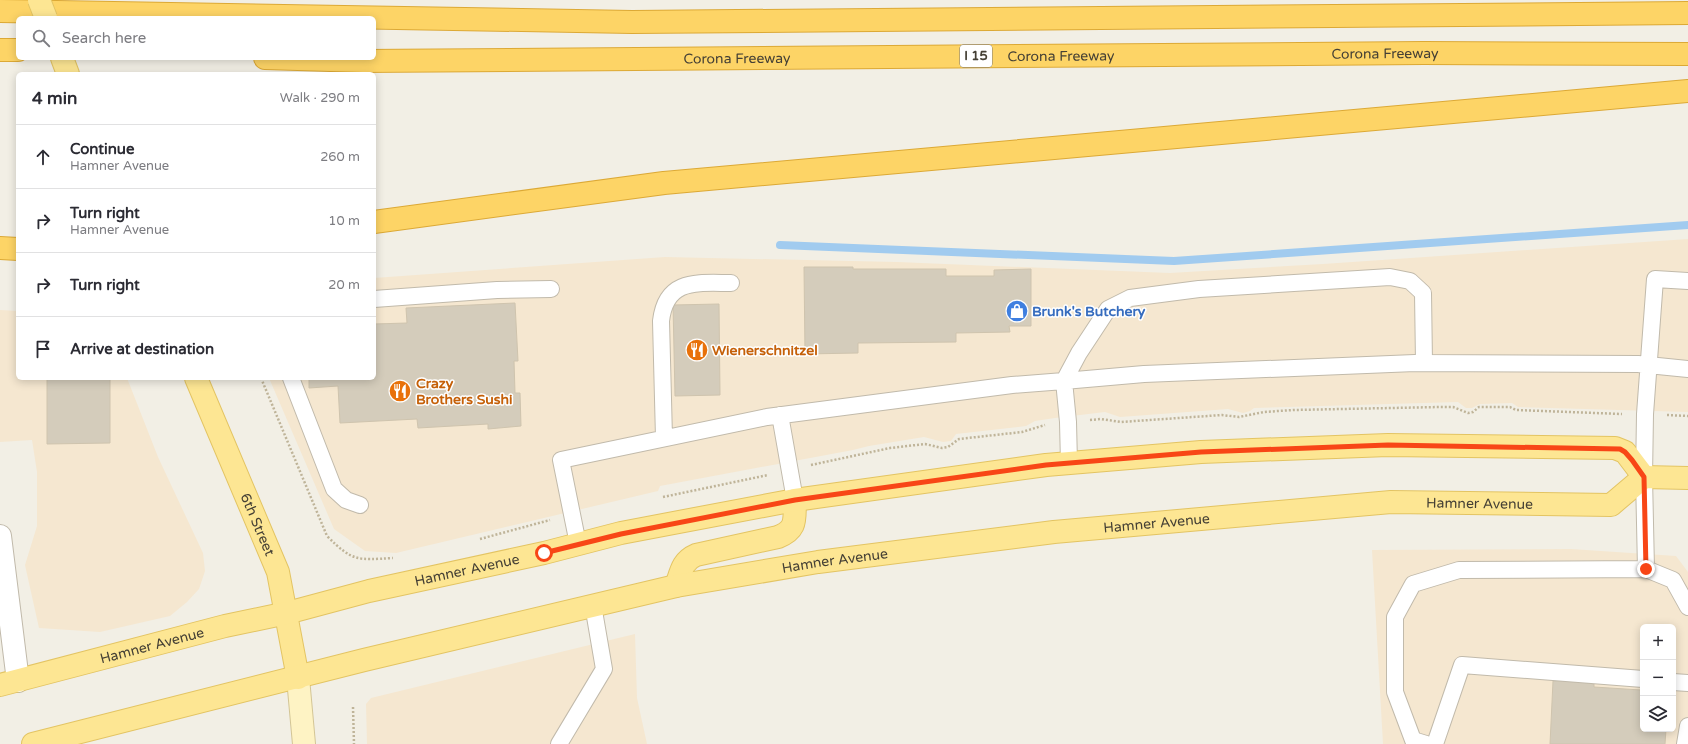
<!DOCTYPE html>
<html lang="en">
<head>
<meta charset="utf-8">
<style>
  :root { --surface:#fff; --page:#f2f2f3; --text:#2b2b33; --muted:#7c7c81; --line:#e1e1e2 }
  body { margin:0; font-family:"Varela Round",sans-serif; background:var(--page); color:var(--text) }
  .controls { position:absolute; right:12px; bottom:12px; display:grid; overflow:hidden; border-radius:6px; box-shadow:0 2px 10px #0003 }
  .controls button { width:36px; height:36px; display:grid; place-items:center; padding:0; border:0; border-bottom:1px solid var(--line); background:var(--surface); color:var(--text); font:20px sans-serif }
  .stop { position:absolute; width:12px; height:12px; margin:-9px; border:3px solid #f84616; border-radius:50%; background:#fff }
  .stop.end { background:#f84616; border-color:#fff; box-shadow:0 1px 4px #0008 }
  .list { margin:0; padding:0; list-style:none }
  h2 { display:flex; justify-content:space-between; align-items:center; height:52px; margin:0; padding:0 16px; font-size:17px }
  h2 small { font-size:13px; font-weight:400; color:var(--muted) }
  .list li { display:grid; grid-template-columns:26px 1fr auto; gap:12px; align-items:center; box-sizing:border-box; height:64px; padding:0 16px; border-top:1px solid var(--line) }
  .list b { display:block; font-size:15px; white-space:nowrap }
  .list p { margin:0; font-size:13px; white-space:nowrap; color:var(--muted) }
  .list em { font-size:13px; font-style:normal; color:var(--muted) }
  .icon { flex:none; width:22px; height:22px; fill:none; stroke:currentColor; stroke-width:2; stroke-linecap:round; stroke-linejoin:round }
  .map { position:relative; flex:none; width:1688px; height:744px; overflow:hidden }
  .search { position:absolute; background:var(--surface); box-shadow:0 2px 10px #0003; left:16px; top:16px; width:360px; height:44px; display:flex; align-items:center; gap:10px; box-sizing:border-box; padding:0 14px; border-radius:6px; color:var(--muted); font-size:15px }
  .panel { position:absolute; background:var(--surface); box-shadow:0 2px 10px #0003; left:16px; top:72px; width:360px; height:308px; border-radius:6px }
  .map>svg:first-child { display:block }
  .commercial { fill:#f5e7d0; fill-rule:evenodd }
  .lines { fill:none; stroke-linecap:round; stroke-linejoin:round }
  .stream { stroke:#a1cbef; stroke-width:8 }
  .building { fill:#d4ccbb; stroke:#cfc4ae }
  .service-casing { stroke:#c1baab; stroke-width:18 }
  .minor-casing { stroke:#c1baab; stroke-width:24 }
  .secondary-casing { stroke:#d3c595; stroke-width:24 }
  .primary-casing { stroke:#e3c463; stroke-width:24 }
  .motorway-casing { stroke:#dca936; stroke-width:24 }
  .path { stroke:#bfb499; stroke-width:2.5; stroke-dasharray:2 2; stroke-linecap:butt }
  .service { stroke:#fff; stroke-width:16 }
  .minor { stroke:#fff; stroke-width:22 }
  .secondary { stroke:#fef3c4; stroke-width:22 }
  .primary { stroke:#fde693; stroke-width:22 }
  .motorway { stroke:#fdd466; stroke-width:22 }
  .primary-bridge-casing { stroke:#e3c463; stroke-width:24; stroke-linecap:butt }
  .primary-bridge { stroke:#fde693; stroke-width:22 }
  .route { stroke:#f84616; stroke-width:5 }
  .labels { text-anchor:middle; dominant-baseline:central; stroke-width:3; stroke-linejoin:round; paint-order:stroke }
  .shield { fill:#fff; stroke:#7d7972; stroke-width:1 }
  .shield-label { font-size:13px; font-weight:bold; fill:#454035 }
  .street-label { font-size:14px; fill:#454035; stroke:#fff }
  .shop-label { font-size:14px; font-weight:bold; fill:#366cbe; stroke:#fff; text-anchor:start }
  .food-label { font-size:14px; font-weight:bold; fill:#c56008; stroke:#fff; text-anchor:start }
</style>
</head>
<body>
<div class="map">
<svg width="1688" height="744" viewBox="0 0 1688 744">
  <rect width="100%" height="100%" fill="#f2efe5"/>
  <path class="commercial" d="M1688 239V412L1518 407 1512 403 1480 404 1472 408H1466L1458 402 1254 408 1250 411 1243 413 1228 409 1120 417 1105 412 1055 418 1035 421 1026 426 956 434 951 441 943 442 924 437 869 446 853 450 660 486 658 491 396 553 365 551 334 529 269 378H374V278L665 257 897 262 1170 273 1323 264Z
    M0 310 18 311V378H127L158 457 203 553 205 571 199 589 187 602 170 616 100 632 39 628 25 565 37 526V472L32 440 0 442Z
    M1571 549 1676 556 1688 572V744H1383L1372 550ZM1643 627H1673V729H1643Z
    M635 634 637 698 647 744H367L366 704 371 698Z"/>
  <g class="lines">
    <path class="stream" d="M780 245 1174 261 1688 225"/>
  </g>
  <path class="building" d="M804 267H853V269H946V276H994V270L1031 269V326H1009L1010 332 956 333V342L858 343V353L805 354Z
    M515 303 518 361H514L515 393H520L521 426 488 429V424L418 428 417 419 340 423 338 386 309 388V378H374V324L407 323 406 308Z
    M719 304 720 395 675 396 673 305Z
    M47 378H110V443L47 444Z
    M1570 680 1594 684V687L1641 690V701H1643V729H1666L1665 744H1550L1553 681Z"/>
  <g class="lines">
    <g class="service-casing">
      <path id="service" d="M374 299 497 290 551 289
        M291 378 334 489 346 500 360 505
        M780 415 795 500
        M664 438 661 321C666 278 697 283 731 283
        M1069 463 1068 422 1064 381 1079 353 1108 309 1130 298 1199 289 1390 277 1410 281 1423 293 1424 363
        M578 544 561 460 767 417 1012 385 1064 381 1144 374 1415 363 1638 364 1688 369
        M1646 569 1644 477 1645 414 1655 279 1688 281
        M1673 682 1688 683
        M559 744 604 669 593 605
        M1426 744 1413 740 1395 692V617L1413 584 1459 570 1646 569 1673 580 1688 607
        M1435 744 1462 665 1643 679
        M1685 744 1688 726"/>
    </g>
    <g class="minor-casing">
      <path id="minor" d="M0 536 18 681"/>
    </g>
    <g class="secondary-casing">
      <path id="secondary" d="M298 678 304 744"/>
    </g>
    <g class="primary-casing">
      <g id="primary">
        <path d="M62 58 68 74"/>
        <path id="s1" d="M196 378 278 572 298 678"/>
        <path d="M676 586C681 572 682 561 696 555L778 537C798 529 794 519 795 500"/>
        <path id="s2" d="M0 685 225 626 287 613 369 591 544 553 621 533 795 500 1046 465 1201 452 1388 445 1615 448 1625 452 1644 477"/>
        <path id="s3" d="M33 744 364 660 676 586 818 562 1054 532 1391 502 1611 505 1644 477 1688 478"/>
      </g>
    </g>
    <g class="motorway-casing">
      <g id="motorway">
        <path d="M0 11 632 22 1688 13"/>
        <path d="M0 50H18"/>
        <path id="s4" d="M265 58 363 61 1424 53 1688 54"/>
        <path d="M374 222 664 183 1688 91"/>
        <path d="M0 248 18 249"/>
      </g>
    </g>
    <path class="path" d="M261 378 327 536C353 562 357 560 393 558
      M1667 415 1688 416
      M1090 420 1101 419 1121 422 1222 415 1239 417 1264 412 1293 410 1440 407H1453L1468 413 1473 412 1479 407H1510L1516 410 1622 414
      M811 465 890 448 925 444 942 448 948 447 959 439 1022 432 1045 425
      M663 497 768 475
      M480 539 550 520
      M353 707 354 744"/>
    <use href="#service" class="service"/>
    <use href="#minor" class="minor"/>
    <use href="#secondary" class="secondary"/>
    <use href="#primary" class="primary"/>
    <use href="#motorway" class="motorway"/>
    <g class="primary-bridge-casing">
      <path id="primary-bridge" d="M39 0 46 18"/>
    </g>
    <use href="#primary-bridge" class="primary-bridge"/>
  </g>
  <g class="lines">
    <path class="route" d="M544 553 621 534 795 500 1046 465 1201 452 1388 445 1620 449 1625 452 1632 460 1644 477 1646 569"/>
  </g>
  <defs>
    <g id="shop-disc" transform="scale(1.15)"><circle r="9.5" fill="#3f7fe0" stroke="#fff"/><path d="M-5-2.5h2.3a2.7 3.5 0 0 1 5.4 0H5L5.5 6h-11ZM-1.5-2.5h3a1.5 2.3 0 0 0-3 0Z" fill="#fff"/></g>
    <g id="restaurant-disc" transform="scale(1.15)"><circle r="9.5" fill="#e8710a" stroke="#fff"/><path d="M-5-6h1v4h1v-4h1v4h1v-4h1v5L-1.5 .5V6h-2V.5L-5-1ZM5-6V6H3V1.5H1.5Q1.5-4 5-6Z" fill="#fff"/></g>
  </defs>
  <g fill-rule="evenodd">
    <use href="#shop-disc" x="1017" y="311"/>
    <use href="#restaurant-disc" x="697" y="350"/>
    <use href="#restaurant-disc" x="400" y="391"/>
  </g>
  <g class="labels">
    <rect class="shield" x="960" y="45" width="32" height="22" rx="3"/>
    <g class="shield-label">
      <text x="976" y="56">I 15</text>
    </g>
    <g class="street-label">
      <text stroke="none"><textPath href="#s4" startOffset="1120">Corona Freeway</textPath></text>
      <text stroke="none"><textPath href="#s4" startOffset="796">Corona Freeway</textPath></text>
      <text stroke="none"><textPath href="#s4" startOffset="472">Corona Freeway</textPath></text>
      <text stroke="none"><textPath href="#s3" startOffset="1471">Hamner Avenue</textPath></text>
      <text stroke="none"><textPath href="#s3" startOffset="1147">Hamner Avenue</textPath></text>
      <text stroke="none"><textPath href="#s1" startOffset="159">6th Street</textPath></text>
      <text stroke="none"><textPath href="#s3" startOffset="823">Hamner Avenue</textPath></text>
      <text stroke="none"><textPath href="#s2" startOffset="481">Hamner Avenue</textPath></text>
      <text stroke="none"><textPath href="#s2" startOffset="157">Hamner Avenue</textPath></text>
    </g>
    <g class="shop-label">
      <text x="1032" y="311">Brunk's Butchery</text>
    </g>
    <g class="food-label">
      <text x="712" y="350">Wienerschnitzel</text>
      <text x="416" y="383">Crazy<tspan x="416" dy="16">Brothers Sushi</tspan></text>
    </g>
  </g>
</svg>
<div class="controls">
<button>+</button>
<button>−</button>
<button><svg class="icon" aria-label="layers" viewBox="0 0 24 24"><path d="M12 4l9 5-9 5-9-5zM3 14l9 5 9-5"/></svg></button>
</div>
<div class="stop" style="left:544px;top:553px"></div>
<div class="stop end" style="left:1646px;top:569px"></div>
<div class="search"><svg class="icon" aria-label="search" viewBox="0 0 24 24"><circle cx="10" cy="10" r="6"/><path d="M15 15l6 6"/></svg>Search here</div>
<section class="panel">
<h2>4 min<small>Walk · 290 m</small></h2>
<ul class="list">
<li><svg class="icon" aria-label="ahead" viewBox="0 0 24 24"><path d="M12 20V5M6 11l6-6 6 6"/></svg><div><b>Continue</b><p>Hamner Avenue</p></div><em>260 m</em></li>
<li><svg class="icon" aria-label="right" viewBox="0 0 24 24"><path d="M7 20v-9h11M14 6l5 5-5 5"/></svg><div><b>Turn right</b><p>Hamner Avenue</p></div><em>10 m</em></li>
<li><svg class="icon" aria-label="right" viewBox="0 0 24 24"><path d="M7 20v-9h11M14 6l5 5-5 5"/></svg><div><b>Turn right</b></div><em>20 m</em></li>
<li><svg class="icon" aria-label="arrive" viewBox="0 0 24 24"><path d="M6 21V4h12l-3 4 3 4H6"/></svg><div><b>Arrive at destination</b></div></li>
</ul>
</section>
</div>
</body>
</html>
